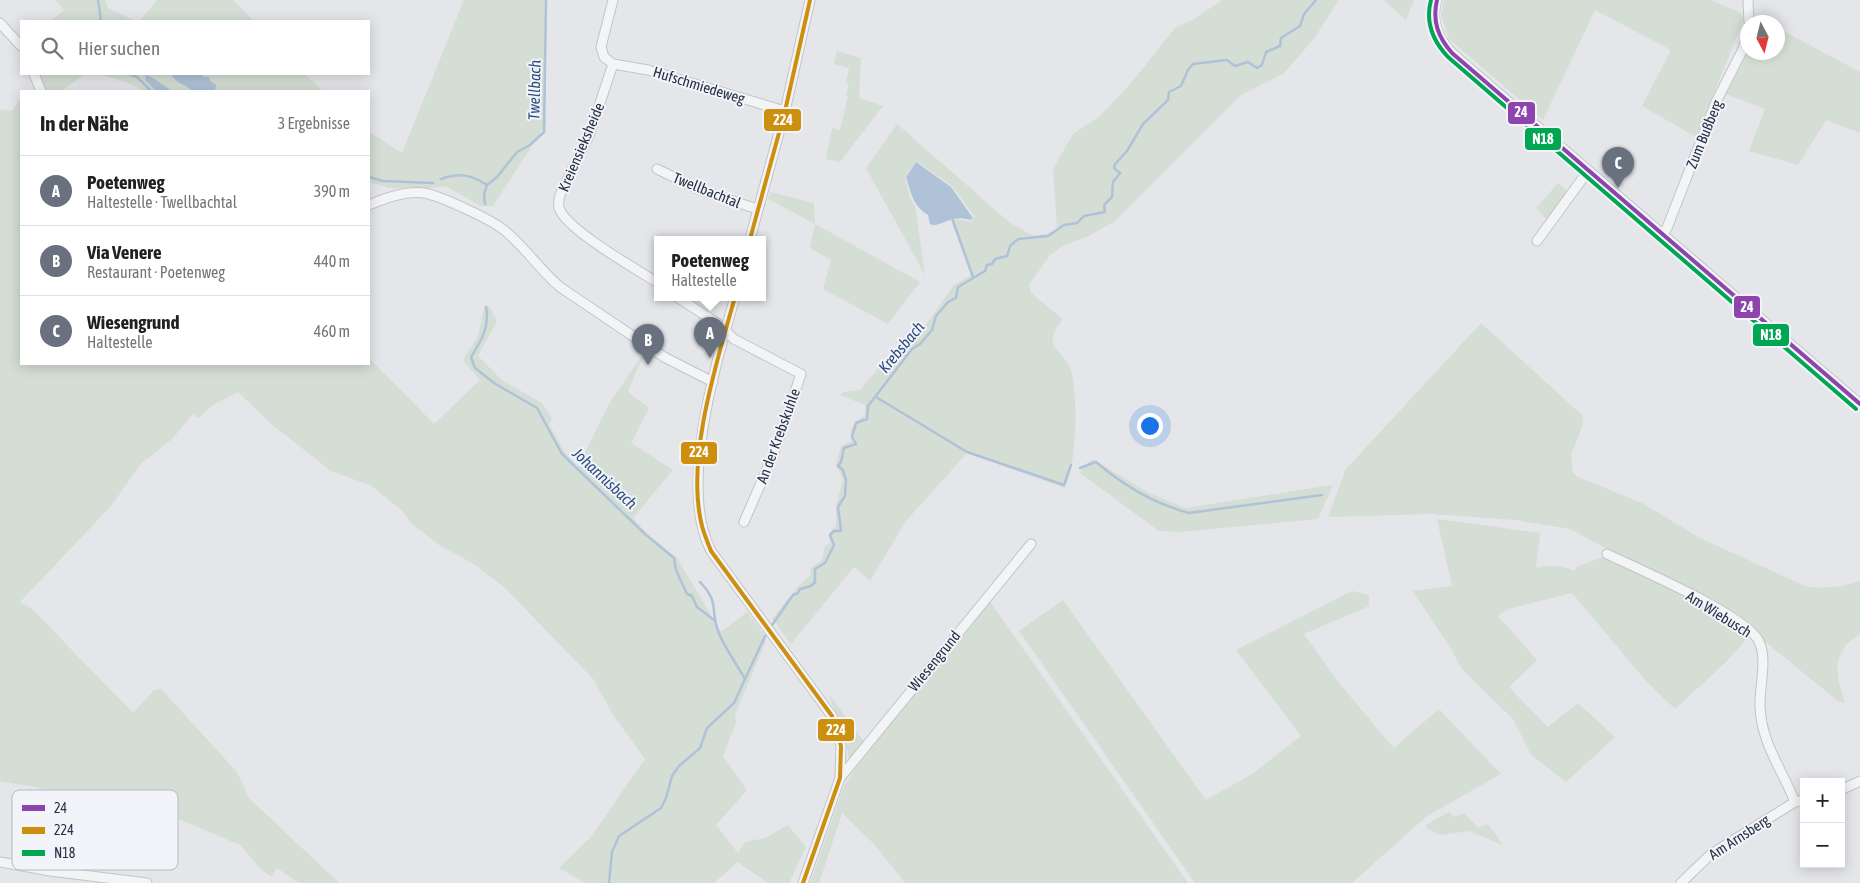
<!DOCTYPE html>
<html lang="de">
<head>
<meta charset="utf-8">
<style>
  :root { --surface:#fff; --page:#f6f6f6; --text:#202124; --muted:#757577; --line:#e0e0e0; --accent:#69717f }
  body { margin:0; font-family:"Asap Condensed",sans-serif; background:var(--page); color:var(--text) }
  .controls { position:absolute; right:15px; bottom:15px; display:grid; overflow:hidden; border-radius:0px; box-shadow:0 2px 12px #0003 }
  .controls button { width:45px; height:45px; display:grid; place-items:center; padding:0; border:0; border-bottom:1px solid var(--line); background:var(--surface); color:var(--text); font:25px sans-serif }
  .compass { position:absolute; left:1740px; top:15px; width:45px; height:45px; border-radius:50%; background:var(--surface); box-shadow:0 2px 12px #0003; rotate:173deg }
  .you { position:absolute; left:1149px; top:425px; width:18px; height:18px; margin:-12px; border:4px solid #fff; border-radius:50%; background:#1a73e8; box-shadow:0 0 0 8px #1a73e833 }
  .badge { display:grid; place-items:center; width:32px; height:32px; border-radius:50%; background:var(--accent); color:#fff; font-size:16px; font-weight:700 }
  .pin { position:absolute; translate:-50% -41px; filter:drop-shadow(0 1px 2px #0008) }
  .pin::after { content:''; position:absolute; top:26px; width:18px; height:15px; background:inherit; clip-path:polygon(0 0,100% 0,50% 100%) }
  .popup { position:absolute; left:654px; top:236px; width:112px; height:65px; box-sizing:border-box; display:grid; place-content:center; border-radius:0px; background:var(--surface); filter:drop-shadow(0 1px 4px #0005); font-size:16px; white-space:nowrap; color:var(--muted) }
  .popup b { font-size:19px; color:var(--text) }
  .popup::after { content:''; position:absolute; left:50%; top:100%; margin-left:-10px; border:10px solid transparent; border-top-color:var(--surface) }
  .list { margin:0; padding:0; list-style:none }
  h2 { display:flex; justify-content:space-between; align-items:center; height:65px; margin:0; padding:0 20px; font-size:21px }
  h2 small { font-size:16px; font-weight:400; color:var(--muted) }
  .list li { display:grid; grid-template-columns:32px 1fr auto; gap:15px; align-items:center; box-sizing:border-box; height:70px; padding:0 20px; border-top:1px solid var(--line) }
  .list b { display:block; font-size:19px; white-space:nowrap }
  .list p { margin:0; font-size:16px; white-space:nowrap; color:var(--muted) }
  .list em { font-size:16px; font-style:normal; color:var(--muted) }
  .icon { flex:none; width:28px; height:28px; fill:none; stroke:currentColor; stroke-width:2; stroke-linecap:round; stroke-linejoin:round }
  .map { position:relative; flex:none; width:1860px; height:883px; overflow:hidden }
  .search { position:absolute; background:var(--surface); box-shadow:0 2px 12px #0003; left:20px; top:20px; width:350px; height:55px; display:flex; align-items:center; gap:12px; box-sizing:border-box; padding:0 18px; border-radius:0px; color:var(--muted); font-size:19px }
  .panel { position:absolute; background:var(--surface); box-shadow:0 2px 12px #0003; left:20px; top:90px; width:350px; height:275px; border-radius:0px }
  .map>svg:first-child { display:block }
  .green { fill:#d4ded4 }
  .water { fill:#b0c2d8 }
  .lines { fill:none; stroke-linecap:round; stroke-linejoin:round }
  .stream { stroke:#b0c2d8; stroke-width:2.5 }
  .minor-casing { stroke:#c2c4c8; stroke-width:11 }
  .minor { stroke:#f3f4f6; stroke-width:9 }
  .bus-1-casing { stroke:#f2f4f9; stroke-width:8 }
  .bus-2-casing { stroke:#f2f4f9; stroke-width:8 }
  .bus-3-casing { stroke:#f2f4f9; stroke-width:8 }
  .bus-1 { stroke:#8e44ad; stroke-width:4 }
  .bus-2 { stroke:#cd8f0e; stroke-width:4 }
  .bus-3 { stroke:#00a651; stroke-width:4 }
  .labels { text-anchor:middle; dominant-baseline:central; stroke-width:4; stroke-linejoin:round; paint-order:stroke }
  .street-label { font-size:15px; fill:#273246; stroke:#f2f4f9 }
  .water-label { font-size:16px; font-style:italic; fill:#2c4f7f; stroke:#f2f4f9 }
  .key { fill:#f2f4f9; stroke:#b5bac3; stroke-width:1 }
  .key-label { font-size:14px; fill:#273246 }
  .line-badge { stroke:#f2f4f9; stroke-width:2 }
  .badge-label { font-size:14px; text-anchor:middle; font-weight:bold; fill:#fff }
</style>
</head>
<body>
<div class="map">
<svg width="1860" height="883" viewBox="0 0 1860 883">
  <rect width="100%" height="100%" fill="#e4e6ea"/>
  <path class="green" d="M56 0H105L108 8 135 21H51L64 10Z
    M157 0H233L254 21H140Z
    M464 0H546V124L493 206H481L445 186 423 189 389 188 369 182V132L402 153Z
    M1222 0H1339L1313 40 1283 74 1241 95 1115 221 1089 236 1064 245 1050 255 1029 285 1031 293 1063 319C1058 326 1051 334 1053 343 1055 351 1065 357 1069 365 1079 389 1077 464 1065 488L967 453 906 521 870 581 854 567 791 644 772 619 798 586 810 576 811 568 822 560 825 546 830 543 829 534 836 525V506L843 479 836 465 841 446 852 441C847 429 856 421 865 415V405L840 395 843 392 860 390 896 347 905 354 954 285 971 275 951 220 958 219 970 222 975 217 952 186 916 161 905 177 910 198 915 206 925 275 866 168 897 124 1009 222 1033 236 1047 234 1057 229 1053 169 1073 134 1100 116 1132 82 1175 28 1196 18Z
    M1384 0H1414L1406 20Z
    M1444 0H1711L1741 13 1744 19 1696 137 1642 106 1671 50 1595 10 1543 120 1449 39 1441 15Z
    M1778 28 1860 72V133L1826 120 1798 165 1749 151 1765 109 1726 94 1748 53 1778 52Z
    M837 51 861 58 859 98 883 106 840 162 826 159 832 128 840 130 848 96 846 95 849 84 846 83 849 68 834 64Z
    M37 74H85L62 91H45Z
    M98 74H305L323 91H145L126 82Z
    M21 98V364H369V358L434 424 480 380 463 360 478 336 484 308 488 305 497 321 478 356 503 381 542 403 552 419 549 424 565 452 578 467 609 404 645 351 648 353 638 367 628 392 649 408 631 443 673 470 633 518 647 534 677 558 721 632 747 612 763 633 766 641 735 714 736 723 723 756 747 790 716 825 738 853 745 842 765 838 788 825 806 847 789 883H768L738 862 714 883H585L559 868 590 838 645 759 613 715 594 680 505 588 474 564 439 545 412 524 402 511 372 486 331 471 271 424 238 392 213 405 198 418 193 414 173 438 141 464 111 506 20 602 31 608 133 713 154 690 161 689 237 772 249 798 339 883H299L277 868 271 877 259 867 240 845 167 814 107 796 101 814 73 794 0 781V109L12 111Z
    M1558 183 1568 192 1547 220 1536 208Z
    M770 192 814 203 815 224 920 282 888 324 823 289 831 260 810 248 815 224 768 199Z
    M1481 323 1583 416 1582 427 1571 455 1573 473 1578 477 1644 504 1698 537 1807 587C1825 589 1843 587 1860 581V634C1831 651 1835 674 1845 702H1839L1740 621 1570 529 1515 520 1433 514 1328 517 1346 469Z
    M1093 459 1149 493 1185 508 1333 485 1318 519 1181 532 1159 531 1080 473 1083 466Z
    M1437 519 1540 533 1536 568C1551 564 1561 566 1575 571L1576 567 1606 556 1713 611 1749 636 1727 661 1675 709 1647 682 1572 593 1508 609 1498 616 1537 660 1509 687 1548 727 1578 703 1615 737 1566 782 1531 755 1513 719 1462 669 1451 649 1413 591 1452 586Z
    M1352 591 1369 595V606L1304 634 1338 682 1394 748 1439 709 1501 774 1427 816 1352 883H1195L1019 631 1063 600 1206 800 1252 774 1301 736 1236 650Z
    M989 600 1188 883H905L874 844 842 813 819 883H810L844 786 866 751Z
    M828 693 865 743 851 760 849 759C846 735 837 716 828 693Z
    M1449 812 1454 817 1464 813 1478 828 1488 824 1503 845 1469 831 1440 835 1427 828 1426 825Z"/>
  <path class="water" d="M172 74H200L204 77H209L210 81 216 85 215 91H192C186 83 175 85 172 74Z
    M146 75 153 78 172 91H156L145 80Z
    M916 162 951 187 973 218 970 220C950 213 939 229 930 224L928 215C913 206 911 193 906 177Z"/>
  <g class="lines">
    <path class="stream" d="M98 0 101 21
      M129 74 137 77 151 91
      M369 177 383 181 433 183
      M441 179C458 173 471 174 487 185
      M487 185 497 177 517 152 530 145 544 132 546 0
      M485 204 484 194 487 185
      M952 218 973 277
      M486 307C490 327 481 341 471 357L475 368 494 383 537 408 562 454 645 534 674 558 676 570 687 594 692 596 697 607 714 620
      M876 397 967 452 1064 485 1071 465
      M1080 468 1096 462C1123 485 1155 504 1189 513L1322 495
      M770 628 793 595 798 593 800 589 811 586 815 582V569L825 563 834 545 830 535 834 531H841L838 507 845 496 846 480 843 470 838 466 841 462 844 448 856 444 852 437 856 423 867 419 868 406 912 349 920 344 932 330 936 316 948 302 956 298 958 287 985 271 987 265 992 264 995 259 1007 256 1010 246 1018 239 1048 236 1064 225 1077 223 1084 216 1105 212 1104 205 1112 197 1113 182 1120 173 1114 168 1115 164 1127 151 1143 124 1168 100 1169 92 1181 86 1188 70 1193 64 1227 60 1235 66 1248 62 1257 68 1262 65 1266 52 1280 46 1281 38 1300 26 1304 14 1316 0
      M745 679 767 632
      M609 883 612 852 619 836 661 808 666 798 672 776 679 766 700 748 707 728 734 703 745 679C736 663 724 647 718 631 710 609 720 603 700 582"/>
    <g class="minor-casing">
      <path id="minor" d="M613 0 601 47 604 57 613 64 590 133 560 195C559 200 557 205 560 210 569 231 636 269 658 283
        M1437 0C1430 20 1438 38 1452 53L1860 404
        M1748 0 1749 22
        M0 23 21 46
        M613 64 648 70 785 111
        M34 74 41 91
        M657 169 700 190 757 209
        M369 205C385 198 406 190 424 193 441 196 490 219 504 230 524 246 540 270 560 287L664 357 713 382
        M1662 234 1667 228 1716 102 1743 49 1748 34
        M750 239 785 111 810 0
        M1537 241 1588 171
        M677 297 717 323 734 339 801 374 774 453 744 522
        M735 297C716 363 678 488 711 551L832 716 841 746 840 778 803 883
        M1607 554C1641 570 1736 611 1757 638 1769 655 1759 687 1760 706 1761 743 1782 769 1795 802
        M840 778 1031 544
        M1841 790 1860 781
        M0 862 50 871 147 883
        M1681 883 1711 854 1795 802 1804 800"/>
    </g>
    <use href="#minor" class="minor"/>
    <g class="bus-1-casing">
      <path id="bus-1" d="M1437 0C1432 21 1438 37 1452 53L1860 404"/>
    </g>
    <g class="bus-2-casing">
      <path id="bus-2" d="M750 239 785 111 810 0
        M735 297C717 361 685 460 702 526 704 534 708 543 711 551L832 716 841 746 840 778 803 883"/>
    </g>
    <g class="bus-3-casing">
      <path id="bus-3" d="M1431 0C1425 22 1433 41 1448 57L1856 409"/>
    </g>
    <use href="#bus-1" class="bus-1"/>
    <use href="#bus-2" class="bus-2"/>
    <use href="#bus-3" class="bus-3"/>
  </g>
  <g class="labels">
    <g class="street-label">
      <text transform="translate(699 85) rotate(17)">Hufschmiedeweg</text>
      <text transform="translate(1704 134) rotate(-68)">Zum Bußberg</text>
      <text transform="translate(581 147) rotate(-67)">Kreiensieksheide</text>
      <text transform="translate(707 190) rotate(22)">Twellbachtal</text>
      <text transform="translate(778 436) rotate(-70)">An der Krebskuhle</text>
      <text transform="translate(1719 614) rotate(32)">Am Wiebusch</text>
      <text transform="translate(934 661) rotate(-51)">Wiesengrund</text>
      <text transform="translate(1739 837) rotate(-33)">Am Arnsberg</text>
    </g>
    <g class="water-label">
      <text transform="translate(534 90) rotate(-89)">Twellbach</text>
      <text transform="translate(901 347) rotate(-50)">Krebsbach</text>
      <text transform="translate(605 478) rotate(43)">Johannisbach</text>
    </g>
  </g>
  <rect x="12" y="790" width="166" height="80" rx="8" class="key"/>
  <rect x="22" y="805" width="23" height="6" fill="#8e44ad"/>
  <rect x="22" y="827" width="23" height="7" fill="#cd8f0e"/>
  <rect x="22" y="850" width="23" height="6" fill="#00a651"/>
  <g class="key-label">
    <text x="54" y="813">24</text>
    <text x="54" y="835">224</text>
    <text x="54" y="858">N18</text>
  </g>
  <g class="line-badge">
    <rect x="1507" y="101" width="29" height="24" rx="5" fill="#8e44ad"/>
    <rect x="763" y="108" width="39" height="24" rx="5" fill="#cd8f0e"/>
    <rect x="1524" y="127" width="38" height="24" rx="5" fill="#00a651"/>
    <rect x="1733" y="295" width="28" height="24" rx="5" fill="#8e44ad"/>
    <rect x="1752" y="323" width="38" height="24" rx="5" fill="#00a651"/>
    <rect x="680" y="441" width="38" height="24" rx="5" fill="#cd8f0e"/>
    <rect x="817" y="718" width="38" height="24" rx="5" fill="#cd8f0e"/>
  </g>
  <g class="badge-label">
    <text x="1521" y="117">24</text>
    <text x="783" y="125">224</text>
    <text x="1543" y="144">N18</text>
    <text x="1747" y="312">24</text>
    <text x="1771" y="340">N18</text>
    <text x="699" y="457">224</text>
    <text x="836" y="735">224</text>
  </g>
</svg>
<div class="controls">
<button>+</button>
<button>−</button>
</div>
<svg class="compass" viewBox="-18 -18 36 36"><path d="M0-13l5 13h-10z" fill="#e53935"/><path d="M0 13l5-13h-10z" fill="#757577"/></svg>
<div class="you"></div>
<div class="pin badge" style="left:710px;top:358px">A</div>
<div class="popup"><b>Poetenweg</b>Haltestelle</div>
<div class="pin badge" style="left:648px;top:365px">B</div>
<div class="pin badge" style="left:1618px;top:188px">C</div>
<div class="search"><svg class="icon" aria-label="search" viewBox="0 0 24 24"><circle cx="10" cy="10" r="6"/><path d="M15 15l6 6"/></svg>Hier suchen</div>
<section class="panel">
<h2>In der Nähe<small>3 Ergebnisse</small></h2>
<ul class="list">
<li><span class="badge">A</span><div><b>Poetenweg</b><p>Haltestelle · Twellbachtal</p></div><em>390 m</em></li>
<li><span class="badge">B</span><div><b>Via Venere</b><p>Restaurant · Poetenweg</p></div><em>440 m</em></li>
<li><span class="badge">C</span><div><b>Wiesengrund</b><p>Haltestelle</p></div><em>460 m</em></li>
</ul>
</section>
</div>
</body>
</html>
